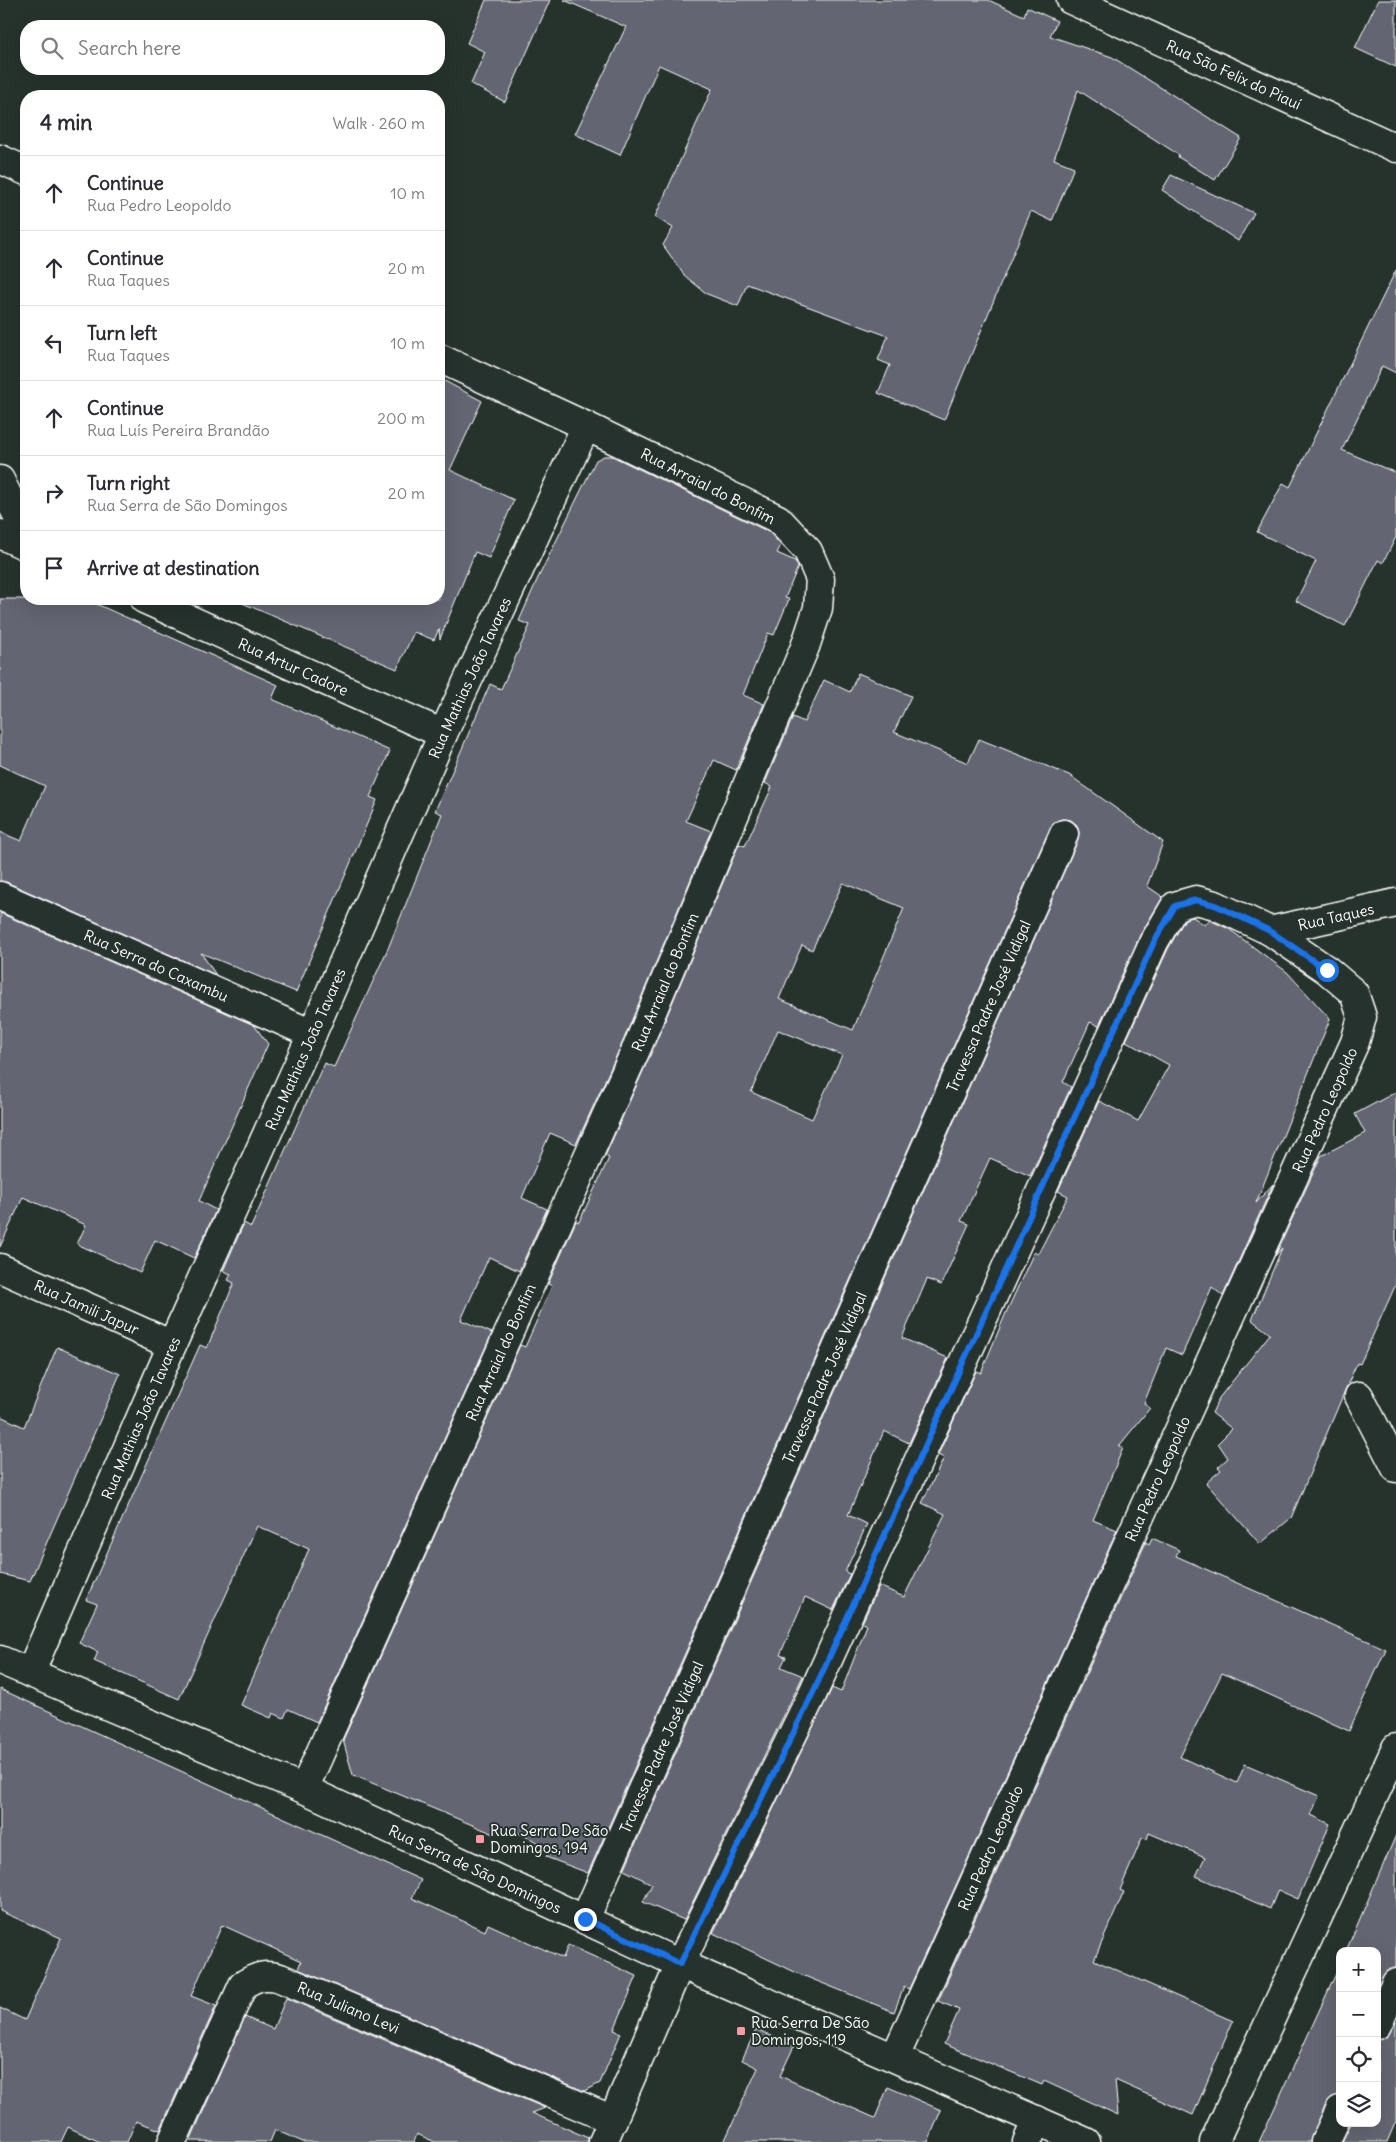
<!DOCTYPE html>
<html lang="en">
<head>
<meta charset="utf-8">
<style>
  :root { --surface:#fff; --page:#f7f7f7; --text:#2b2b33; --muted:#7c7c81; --line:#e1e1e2 }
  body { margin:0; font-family:Delius,sans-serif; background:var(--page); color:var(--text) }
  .controls { position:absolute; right:15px; bottom:15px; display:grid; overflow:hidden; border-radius:10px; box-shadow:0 5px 20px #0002 }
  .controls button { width:45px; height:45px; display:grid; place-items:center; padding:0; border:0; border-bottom:1px solid var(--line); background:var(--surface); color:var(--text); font:25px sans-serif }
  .stop { position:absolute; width:15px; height:15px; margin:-11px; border:4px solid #1a73e8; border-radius:50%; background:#fff }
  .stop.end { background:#1a73e8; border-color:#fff; box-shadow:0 1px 5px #0008 }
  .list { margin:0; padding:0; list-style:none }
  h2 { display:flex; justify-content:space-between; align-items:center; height:65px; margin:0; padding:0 20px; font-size:21px }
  h2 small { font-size:16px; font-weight:400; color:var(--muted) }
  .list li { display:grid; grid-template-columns:32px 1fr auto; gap:15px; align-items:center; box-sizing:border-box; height:75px; padding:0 20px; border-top:1px solid var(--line) }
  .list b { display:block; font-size:19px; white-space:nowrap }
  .list p { margin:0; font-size:16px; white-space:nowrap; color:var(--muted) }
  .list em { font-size:16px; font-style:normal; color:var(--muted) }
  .icon { flex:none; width:28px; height:28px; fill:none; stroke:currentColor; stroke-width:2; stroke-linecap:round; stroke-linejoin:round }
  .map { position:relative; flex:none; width:1396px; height:2142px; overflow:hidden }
  .search { position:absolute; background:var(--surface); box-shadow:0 5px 20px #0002; left:20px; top:20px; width:425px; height:55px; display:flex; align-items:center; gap:12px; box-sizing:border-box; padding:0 18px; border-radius:20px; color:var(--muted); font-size:19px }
  .panel { position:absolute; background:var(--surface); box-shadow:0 5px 20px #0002; left:20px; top:90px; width:425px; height:515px; border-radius:20px }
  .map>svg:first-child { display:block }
  .building { fill:#646572; stroke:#fff; fill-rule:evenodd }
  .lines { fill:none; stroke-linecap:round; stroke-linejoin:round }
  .minor-casing { stroke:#fff; stroke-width:31 }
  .minor { stroke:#26332d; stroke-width:28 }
  .route { stroke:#1a73e8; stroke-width:6 }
  .poi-dot { fill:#ff9aa2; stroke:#26332d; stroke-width:2 }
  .labels { text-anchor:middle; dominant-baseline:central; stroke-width:4; stroke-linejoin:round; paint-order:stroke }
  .street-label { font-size:15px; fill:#fff; stroke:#26332d }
  .poi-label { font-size:15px; fill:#fff; stroke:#26332d; text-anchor:start }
</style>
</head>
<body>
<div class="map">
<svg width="1396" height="2142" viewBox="0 0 1396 2142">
  <rect width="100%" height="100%" fill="#26332d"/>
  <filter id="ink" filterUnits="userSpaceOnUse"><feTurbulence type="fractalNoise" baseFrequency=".02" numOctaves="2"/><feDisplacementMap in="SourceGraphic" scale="10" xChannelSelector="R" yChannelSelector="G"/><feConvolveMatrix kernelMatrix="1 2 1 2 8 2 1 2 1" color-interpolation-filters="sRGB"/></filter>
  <g filter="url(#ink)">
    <path class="building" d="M486 0H550L505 102 471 84 485 52 467 43Z
      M564 0H988L1024 16 1027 7 1057 21 1050 36 1112 57 1241 138 1215 180 1178 157 1179 155 1078 90 1054 159 1074 167 1052 221 1031 211 944 420 878 393 890 365 878 360 888 336 747 284 738 306 707 294 684 275 663 245 673 228 655 217 712 89 659 65 620 155 575 134 626 27Z
      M1378 0H1396V67L1355 48Z
      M1171 175 1254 213 1238 241 1162 190Z
      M1396 270V373L1382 366 1342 450 1396 473V537L1383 563 1378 560 1345 626 1296 601 1316 561 1257 532 1283 483 1290 487Z
      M439 378 482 401 450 470 514 500 489 558 475 552 440 639 439 629 434 640 414 632 397 669 233 599H439Z
      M604 456H612L769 532 781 545 777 553 795 561 798 567 785 598 789 599 774 635 768 633 743 695 764 704 736 770 714 760 686 821 711 831 624 1039 576 1144 550 1133 522 1198 547 1209 519 1271 489 1257 461 1320 492 1333 317 1722 288 1709 284 1718 273 1713 271 1718 241 1705 309 1549 257 1526 179 1699 94 1661 98 1652 79 1643 97 1604 86 1600 200 1345 207 1348 234 1283 228 1280 231 1274 223 1271 244 1223 251 1227 324 1063 334 1067 389 946 442 814 435 811 490 684 501 689 530 625 519 621 537 580 596 460Z
      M0 599H85L278 685 272 699 390 751 370 797 377 800 296 992 201 953 216 975 6 882 0 881V832L21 841 45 786 0 765Z
      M858 673 911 696 894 732 968 763 979 739 1069 775 1163 842 1147 886 1163 897 1140 935 1099 1026 1090 1022 1063 1082 1071 1087 1030 1176 990 1158 961 1221 969 1224 941 1285 927 1279 902 1338 948 1358 909 1443 884 1431 848 1515 867 1524 845 1572 850 1574 833 1610 805 1597 780 1655 786 1657 781 1667 803 1676 684 1920 643 1902 652 1884 624 1870 1078 840 1079 832 1077 825 1071 820 1062 819 1054 822 1050 828 588 1873 546 1857 550 1848 499 1824 494 1834 353 1775 343 1740 520 1345 525 1347 552 1286 548 1284 576 1221 579 1222 609 1158 605 1156 652 1051 739 844 745 846 772 787 765 783 793 717 804 722 824 680 850 692ZM843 883 904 908 853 1030 779 999 802 945 812 950ZM778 1030 842 1055 812 1119 751 1092Z
      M0 913 254 1025 268 1044 199 1201 216 1210 194 1258 155 1240 140 1273 77 1244 86 1225 23 1197 0 1247Z
      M1193 917 1205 925 1209 920 1229 929 1287 972 1330 1019 1256 1203 1273 1184 1223 1296 1212 1287 1182 1355 1166 1348 1144 1403 1150 1408 1119 1446 1123 1448 1093 1520 1117 1530 909 1989 904 1987 894 2012 797 1973 713 1933 832 1688 841 1692 867 1625 862 1623 879 1586 904 1597 945 1514 922 1503 944 1458 938 1455 976 1371 981 1373 1005 1315 1034 1252 1038 1254 1068 1196 1058 1191 1099 1101 1138 1121 1169 1065 1126 1041 1168 949 1185 919Z
      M1396 1092V1284L1360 1364 1357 1363 1346 1388 1291 1518 1260 1544 1206 1483 1221 1470 1218 1467 1228 1458 1218 1443 1232 1429 1212 1413 1219 1398 1270 1334 1252 1320 1282 1248 1275 1256 1321 1156 1365 1133 1355 1114Z
      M57 1347 120 1374 30 1581 0 1574V1416L24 1427Z
      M1152 1538 1179 1550 1176 1556 1386 1649 1349 1731 1222 1673 1180 1757 1237 1783 1245 1764 1319 1796 1311 1815 1330 1824 1298 1899 1278 1890 1270 1909 1196 1876 1205 1857 1149 1833 1147 1839 1142 1838 1120 1890 1124 1892 1094 1960 1233 2021 1193 2115 1115 2080 1118 2115 1044 2081 1042 2085 944 2044 959 2010 938 2001 1146 1542 1149 1544Z
      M0 1689 421 1880 412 1898 485 1931 488 1924 563 1958 568 1945 637 1976 614 2030 621 2033 600 2083 584 2091 298 1969 301 1961 222 1925 191 1996 216 2006 160 2130 136 2121 127 2142H100L68 2127 61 2142H0V2008L25 2020 61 1938 0 1911Z
      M1396 1835V1968L1387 1971 1377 1987V1951H1346Z
      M1340 1965V2095L1332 2097 1326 2103 1310 2142H1259Z
      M286 1998 545 2108 532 2113 588 2138V2142H435L417 2134 414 2142H303L275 2130 270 2142 190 2141 245 2017 273 2029Z
      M1396 2021V2121L1387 2142H1342L1351 2123H1377V2040L1386 2037Z
      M756 2029 794 2046 780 2076 875 2118 888 2087 941 2110 928 2142H724L758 2068 742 2060Z"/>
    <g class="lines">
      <g class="minor-casing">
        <g id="minor">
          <path id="s1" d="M1071 0 1396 148"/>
          <path d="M0 159 26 171"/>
          <path d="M0 480 26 533"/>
          <path d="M0 534 26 546"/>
          <path id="s2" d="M144 599 443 734"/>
          <path id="s3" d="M0 896 312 1034"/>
          <path id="s4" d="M0 1268 172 1345"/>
          <path d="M1359 1396 1396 1468"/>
          <path id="s5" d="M0 1660 304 1789 680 1964 1086 2142"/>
          <path id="s6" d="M30 1673 172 1345 312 1034 443 734 586 426"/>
          <path id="s7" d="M304 1789 638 1045 805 647 818 608 820 579 808 551 778 519 586 426 439 358"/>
          <path id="s8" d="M585 1919 1064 834"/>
          <path d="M1377 2025 1396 1983"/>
          <path id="s9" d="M895 2057 1355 1042 1362 1017 1354 993 1327 970 1270 931"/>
          <path id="s10" d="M172 2142 243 1985C257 1976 265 1974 280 1978L613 2120"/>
          <path id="s11" d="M603 2142 680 1964 812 1695 1154 942 1175 906 1196 900 1215 905 1270 931 1396 903"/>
          <path d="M1027 2142 1037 2120"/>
          <path d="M1214 2142 1396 1748"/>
          <path d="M1325 2142 1340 2110"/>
        </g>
      </g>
      <use href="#minor" class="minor"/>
    </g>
  </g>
  <g class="lines" filter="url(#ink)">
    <path class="route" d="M585 1919 680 1964 812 1695 1154 942 1175 906 1196 900 1215 905 1270 931 1327 970"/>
  </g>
  <g class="poi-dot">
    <rect x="475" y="1834" width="10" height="10" rx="2.5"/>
    <rect x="736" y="2026" width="10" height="10" rx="2.5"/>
  </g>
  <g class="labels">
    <g class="street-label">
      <text stroke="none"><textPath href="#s1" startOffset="179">Rua São Felix do Piauí</textPath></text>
      <text transform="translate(708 486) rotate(27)">Rua Arraial do Bonfim</text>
      <text stroke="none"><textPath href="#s2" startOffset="164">Rua Artur Cadore</textPath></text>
      <text stroke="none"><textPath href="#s6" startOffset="1088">Rua Mathias João Tavares</textPath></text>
      <text stroke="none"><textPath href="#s11" startOffset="1532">Rua Taques</textPath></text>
      <text stroke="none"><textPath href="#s3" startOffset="171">Rua Serra do Caxambu</textPath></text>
      <text stroke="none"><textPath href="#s7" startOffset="884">Rua Arraial do Bonfim</textPath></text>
      <text stroke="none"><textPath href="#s8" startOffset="998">Travessa Padre José Vidigal</textPath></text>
      <text stroke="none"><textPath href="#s6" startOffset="682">Rua Mathias João Tavares</textPath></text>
      <text stroke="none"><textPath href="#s9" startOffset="1040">Rua Pedro Leopoldo</textPath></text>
      <text stroke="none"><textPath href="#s4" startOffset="95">Rua Jamili Japur</textPath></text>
      <text stroke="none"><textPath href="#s7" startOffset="479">Rua Arraial do Bonfim</textPath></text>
      <text stroke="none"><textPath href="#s8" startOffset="592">Travessa Padre José Vidigal</textPath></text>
      <text stroke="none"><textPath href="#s6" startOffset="278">Rua Mathias João Tavares</textPath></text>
      <text stroke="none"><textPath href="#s9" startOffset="635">Rua Pedro Leopoldo</textPath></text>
      <text stroke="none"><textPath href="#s8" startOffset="188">Travessa Padre José Vidigal</textPath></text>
      <text stroke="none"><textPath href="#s9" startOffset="230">Rua Pedro Leopoldo</textPath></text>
      <text stroke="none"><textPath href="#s5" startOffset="519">Rua Serra de São Domingos</textPath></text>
      <text stroke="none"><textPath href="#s10" startOffset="286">Rua Juliano Levi</textPath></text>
    </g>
    <g class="poi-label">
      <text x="490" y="1830">Rua Serra De São<tspan x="490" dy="17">Domingos, 194</tspan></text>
      <text x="751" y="2022">Rua Serra De São<tspan x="751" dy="17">Domingos, 119</tspan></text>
    </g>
  </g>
</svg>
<div class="controls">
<button>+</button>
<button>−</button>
<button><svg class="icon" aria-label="locate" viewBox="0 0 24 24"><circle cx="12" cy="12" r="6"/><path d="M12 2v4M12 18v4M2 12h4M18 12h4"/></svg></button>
<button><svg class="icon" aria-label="layers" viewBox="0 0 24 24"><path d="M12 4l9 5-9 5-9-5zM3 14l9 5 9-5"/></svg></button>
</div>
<div class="stop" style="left:1327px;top:970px"></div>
<div class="stop end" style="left:585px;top:1919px"></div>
<div class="search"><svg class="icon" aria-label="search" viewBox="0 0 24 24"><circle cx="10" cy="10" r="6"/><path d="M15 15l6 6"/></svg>Search here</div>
<section class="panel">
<h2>4 min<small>Walk · 260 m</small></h2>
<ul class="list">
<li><svg class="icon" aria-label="ahead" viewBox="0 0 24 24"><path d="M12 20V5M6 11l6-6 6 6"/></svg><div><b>Continue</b><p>Rua Pedro Leopoldo</p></div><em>10 m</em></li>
<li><svg class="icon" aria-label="ahead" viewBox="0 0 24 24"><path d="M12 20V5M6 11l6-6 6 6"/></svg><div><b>Continue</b><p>Rua Taques</p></div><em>20 m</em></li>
<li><svg class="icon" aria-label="left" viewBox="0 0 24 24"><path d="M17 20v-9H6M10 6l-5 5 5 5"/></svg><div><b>Turn left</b><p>Rua Taques</p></div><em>10 m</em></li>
<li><svg class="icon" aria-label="ahead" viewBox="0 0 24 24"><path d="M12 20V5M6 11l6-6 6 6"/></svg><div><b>Continue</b><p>Rua Luís Pereira Brandão</p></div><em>200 m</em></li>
<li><svg class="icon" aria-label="right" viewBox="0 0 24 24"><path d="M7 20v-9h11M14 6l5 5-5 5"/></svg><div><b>Turn right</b><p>Rua Serra de São Domingos</p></div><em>20 m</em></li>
<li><svg class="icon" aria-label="arrive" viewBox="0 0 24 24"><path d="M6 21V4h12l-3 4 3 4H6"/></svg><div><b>Arrive at destination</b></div></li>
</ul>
</section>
</div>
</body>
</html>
